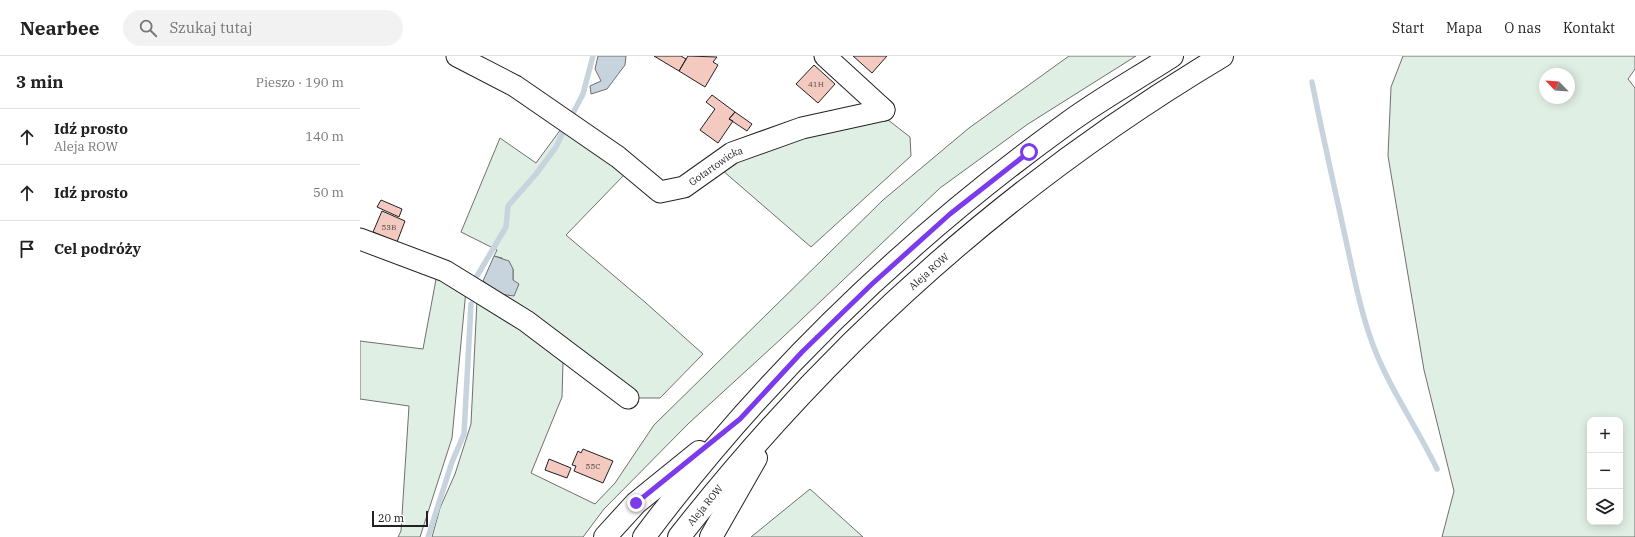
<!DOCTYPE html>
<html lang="pl">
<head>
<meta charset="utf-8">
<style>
	:root { --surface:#fff; --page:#f2f2f2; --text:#222; --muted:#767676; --line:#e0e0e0 }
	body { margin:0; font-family:"IBM Plex Serif",serif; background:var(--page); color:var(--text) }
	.controls { position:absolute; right:12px; bottom:12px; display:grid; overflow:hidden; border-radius:8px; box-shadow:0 2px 10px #0003 }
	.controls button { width:36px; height:36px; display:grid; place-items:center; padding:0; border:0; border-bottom:1px solid var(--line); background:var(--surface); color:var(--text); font:20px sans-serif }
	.compass { position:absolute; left:1179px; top:12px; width:36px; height:36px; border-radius:50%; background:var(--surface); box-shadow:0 2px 10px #0003; rotate:295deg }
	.scale { position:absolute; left:12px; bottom:10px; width:56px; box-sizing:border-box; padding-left:4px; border:2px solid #222; border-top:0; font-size:11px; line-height:14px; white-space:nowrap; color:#222; -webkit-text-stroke:3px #fff; paint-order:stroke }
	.stop { position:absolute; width:12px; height:12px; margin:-9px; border:3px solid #7c3aed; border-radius:50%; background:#fff }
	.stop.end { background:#7c3aed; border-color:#fff; box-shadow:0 1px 4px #0008 }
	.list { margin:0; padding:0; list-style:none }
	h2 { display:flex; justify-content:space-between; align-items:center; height:52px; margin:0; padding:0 16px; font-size:17px }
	h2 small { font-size:13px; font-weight:400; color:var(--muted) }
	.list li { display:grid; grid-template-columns:26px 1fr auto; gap:12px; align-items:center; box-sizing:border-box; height:56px; padding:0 16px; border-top:1px solid var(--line) }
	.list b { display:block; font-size:15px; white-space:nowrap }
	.list p { margin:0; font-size:13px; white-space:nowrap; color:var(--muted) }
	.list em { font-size:13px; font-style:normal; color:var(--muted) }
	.icon { flex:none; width:22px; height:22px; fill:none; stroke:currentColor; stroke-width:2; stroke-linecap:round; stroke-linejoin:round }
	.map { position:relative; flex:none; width:1275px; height:481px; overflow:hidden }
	header { display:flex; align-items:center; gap:24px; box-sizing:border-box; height:56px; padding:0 20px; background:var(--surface); border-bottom:1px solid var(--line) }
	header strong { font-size:19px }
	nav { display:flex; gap:22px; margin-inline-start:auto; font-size:14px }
	.search { width:280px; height:36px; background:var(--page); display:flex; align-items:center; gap:10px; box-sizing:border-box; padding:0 14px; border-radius:22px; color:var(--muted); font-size:15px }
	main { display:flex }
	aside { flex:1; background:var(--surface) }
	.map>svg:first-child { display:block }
</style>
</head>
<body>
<header>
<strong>Nearbee</strong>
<div class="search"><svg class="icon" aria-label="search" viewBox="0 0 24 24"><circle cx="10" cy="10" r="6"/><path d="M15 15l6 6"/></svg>Szukaj tutaj</div>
<nav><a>Start</a><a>Mapa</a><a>O nas</a><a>Kontakt</a></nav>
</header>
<main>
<aside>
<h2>3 min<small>Pieszo · 190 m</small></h2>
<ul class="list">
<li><svg class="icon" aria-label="ahead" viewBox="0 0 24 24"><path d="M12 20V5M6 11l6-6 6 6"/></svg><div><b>Idź prosto</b><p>Aleja ROW</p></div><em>140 m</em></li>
<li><svg class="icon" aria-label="ahead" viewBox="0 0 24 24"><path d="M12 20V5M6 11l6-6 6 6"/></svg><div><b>Idź prosto</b></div><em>50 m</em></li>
<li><svg class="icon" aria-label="arrive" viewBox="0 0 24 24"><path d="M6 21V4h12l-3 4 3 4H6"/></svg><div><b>Cel podróży</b></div></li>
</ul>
</aside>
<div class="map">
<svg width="1275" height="481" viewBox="0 0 1275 481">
	<rect width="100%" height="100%" fill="#fff"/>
	<!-- green -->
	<path fill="#e0efe3" stroke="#6f6f6f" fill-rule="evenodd" d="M709,0H776L668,68L580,132L422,282L329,367L244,453L223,481H72L80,452L95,418L111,368L117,244L163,271L203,307L202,341L171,417L235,448L255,427L294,369L523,144L609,72Z
		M1043,0H1275V13L1268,23L1275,32V481H1082L1094,435L1064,314L1028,100L1031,31ZM1185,18H1209V42H1185ZM1230,364H1260V466H1230Z
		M523,60L550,81L551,100L451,191L362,114L372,105L448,80Z
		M201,73L265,118L206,179L286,247L343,298L300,342H276L121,229L123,225L131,232L153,224V213L142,202L134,200L137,194L101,176L140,82L176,107Z
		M77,218L106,234L92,382L60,481H38L41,475L49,350L0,343V285L63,293Z
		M450,433L503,481H391Z"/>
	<!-- water -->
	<path fill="#c7d3dd" stroke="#6f6f6f" d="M238,0H266L265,9L247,33L231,38L230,30L241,25L235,13Z
		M134,200L149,205L153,213V224L159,228L154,240L140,238L123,225Z"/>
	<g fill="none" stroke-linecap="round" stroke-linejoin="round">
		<!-- stream -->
		<path stroke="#c7d3dd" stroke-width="5.5" d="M952,26C962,77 974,129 985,180C993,216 1000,254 1013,289C1029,332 1057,371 1077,413
			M210,63L223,38L233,0
			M117,220L146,171L148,150L176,118L196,91L206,70
			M68,481L92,406L104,378L111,248"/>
	</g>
	<!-- building -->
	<path fill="#f3c9c0" stroke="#222" d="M294,0H321L326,3L319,15Z
		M328,0L357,1L353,6L358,9L345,31L319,15Z
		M493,0H527L512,17Z
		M454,9L475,28L458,47L436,28Z
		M352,39L375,56L369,63L373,65L358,87L340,74L355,53L346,46Z
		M375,56L392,68L387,75L369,63Z
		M21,144L42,153L39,161L17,151Z
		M22,155L45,165L37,186L13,176Z
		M223,393L253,405L243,427L214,415L216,410L212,409L218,395L221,397Z
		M189,403L211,412L207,422L185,414Z"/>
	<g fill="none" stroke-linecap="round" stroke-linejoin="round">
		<defs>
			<g id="minor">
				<path id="s1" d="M97,0L155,30L258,101L300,136L324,131L372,97L442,72L524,54"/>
				<path d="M465,0L524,54"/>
				<path d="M0,183L85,215L166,265L268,342"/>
			</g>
			<g id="major">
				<path d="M245,481L276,447L339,396"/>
				<path d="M284,481C403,322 548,182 709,66C742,42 778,22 812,0"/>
				<path id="s2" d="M319,481C470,288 651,126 862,0"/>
				<path d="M351,481L396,402"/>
			</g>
		</defs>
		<!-- minor casing -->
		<use href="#minor" stroke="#222" stroke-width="23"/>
		<!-- major casing -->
		<use href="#major" stroke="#222" stroke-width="24"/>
		<!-- minor -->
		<use href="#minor" stroke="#fff" stroke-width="21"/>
		<!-- major -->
		<use href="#major" stroke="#fff" stroke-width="22"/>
	</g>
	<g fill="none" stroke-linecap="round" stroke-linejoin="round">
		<!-- route -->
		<path stroke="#7c3aed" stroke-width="5" d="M276,447L380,363L442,296L512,228L590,158L669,96"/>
	</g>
	<g text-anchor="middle" stroke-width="3" stroke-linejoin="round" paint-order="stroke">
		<!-- number labels -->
		<g font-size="8" fill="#564c4a">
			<text x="456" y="31">41H</text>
			<text x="29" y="174">53B</text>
			<text x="233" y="413">55C</text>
		</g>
		<!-- street labels -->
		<g font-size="10" fill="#222" stroke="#fff">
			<text dy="4" stroke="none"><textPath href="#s1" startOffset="308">Gotartowicka</textPath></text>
			<text dy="4" stroke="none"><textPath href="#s2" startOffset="365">Aleja ROW</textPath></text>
			<text dy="4" stroke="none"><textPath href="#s2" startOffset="41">Aleja ROW</textPath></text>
		</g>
	</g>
</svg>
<div class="controls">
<button>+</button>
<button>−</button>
<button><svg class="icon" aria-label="layers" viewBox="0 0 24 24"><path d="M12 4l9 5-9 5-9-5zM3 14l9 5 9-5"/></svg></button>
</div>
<svg class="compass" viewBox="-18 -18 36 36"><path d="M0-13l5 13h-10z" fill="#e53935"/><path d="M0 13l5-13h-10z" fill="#767676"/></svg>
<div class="scale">20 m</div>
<div class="stop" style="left:669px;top:96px"></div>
<div class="stop end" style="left:276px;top:447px"></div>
</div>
</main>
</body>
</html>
